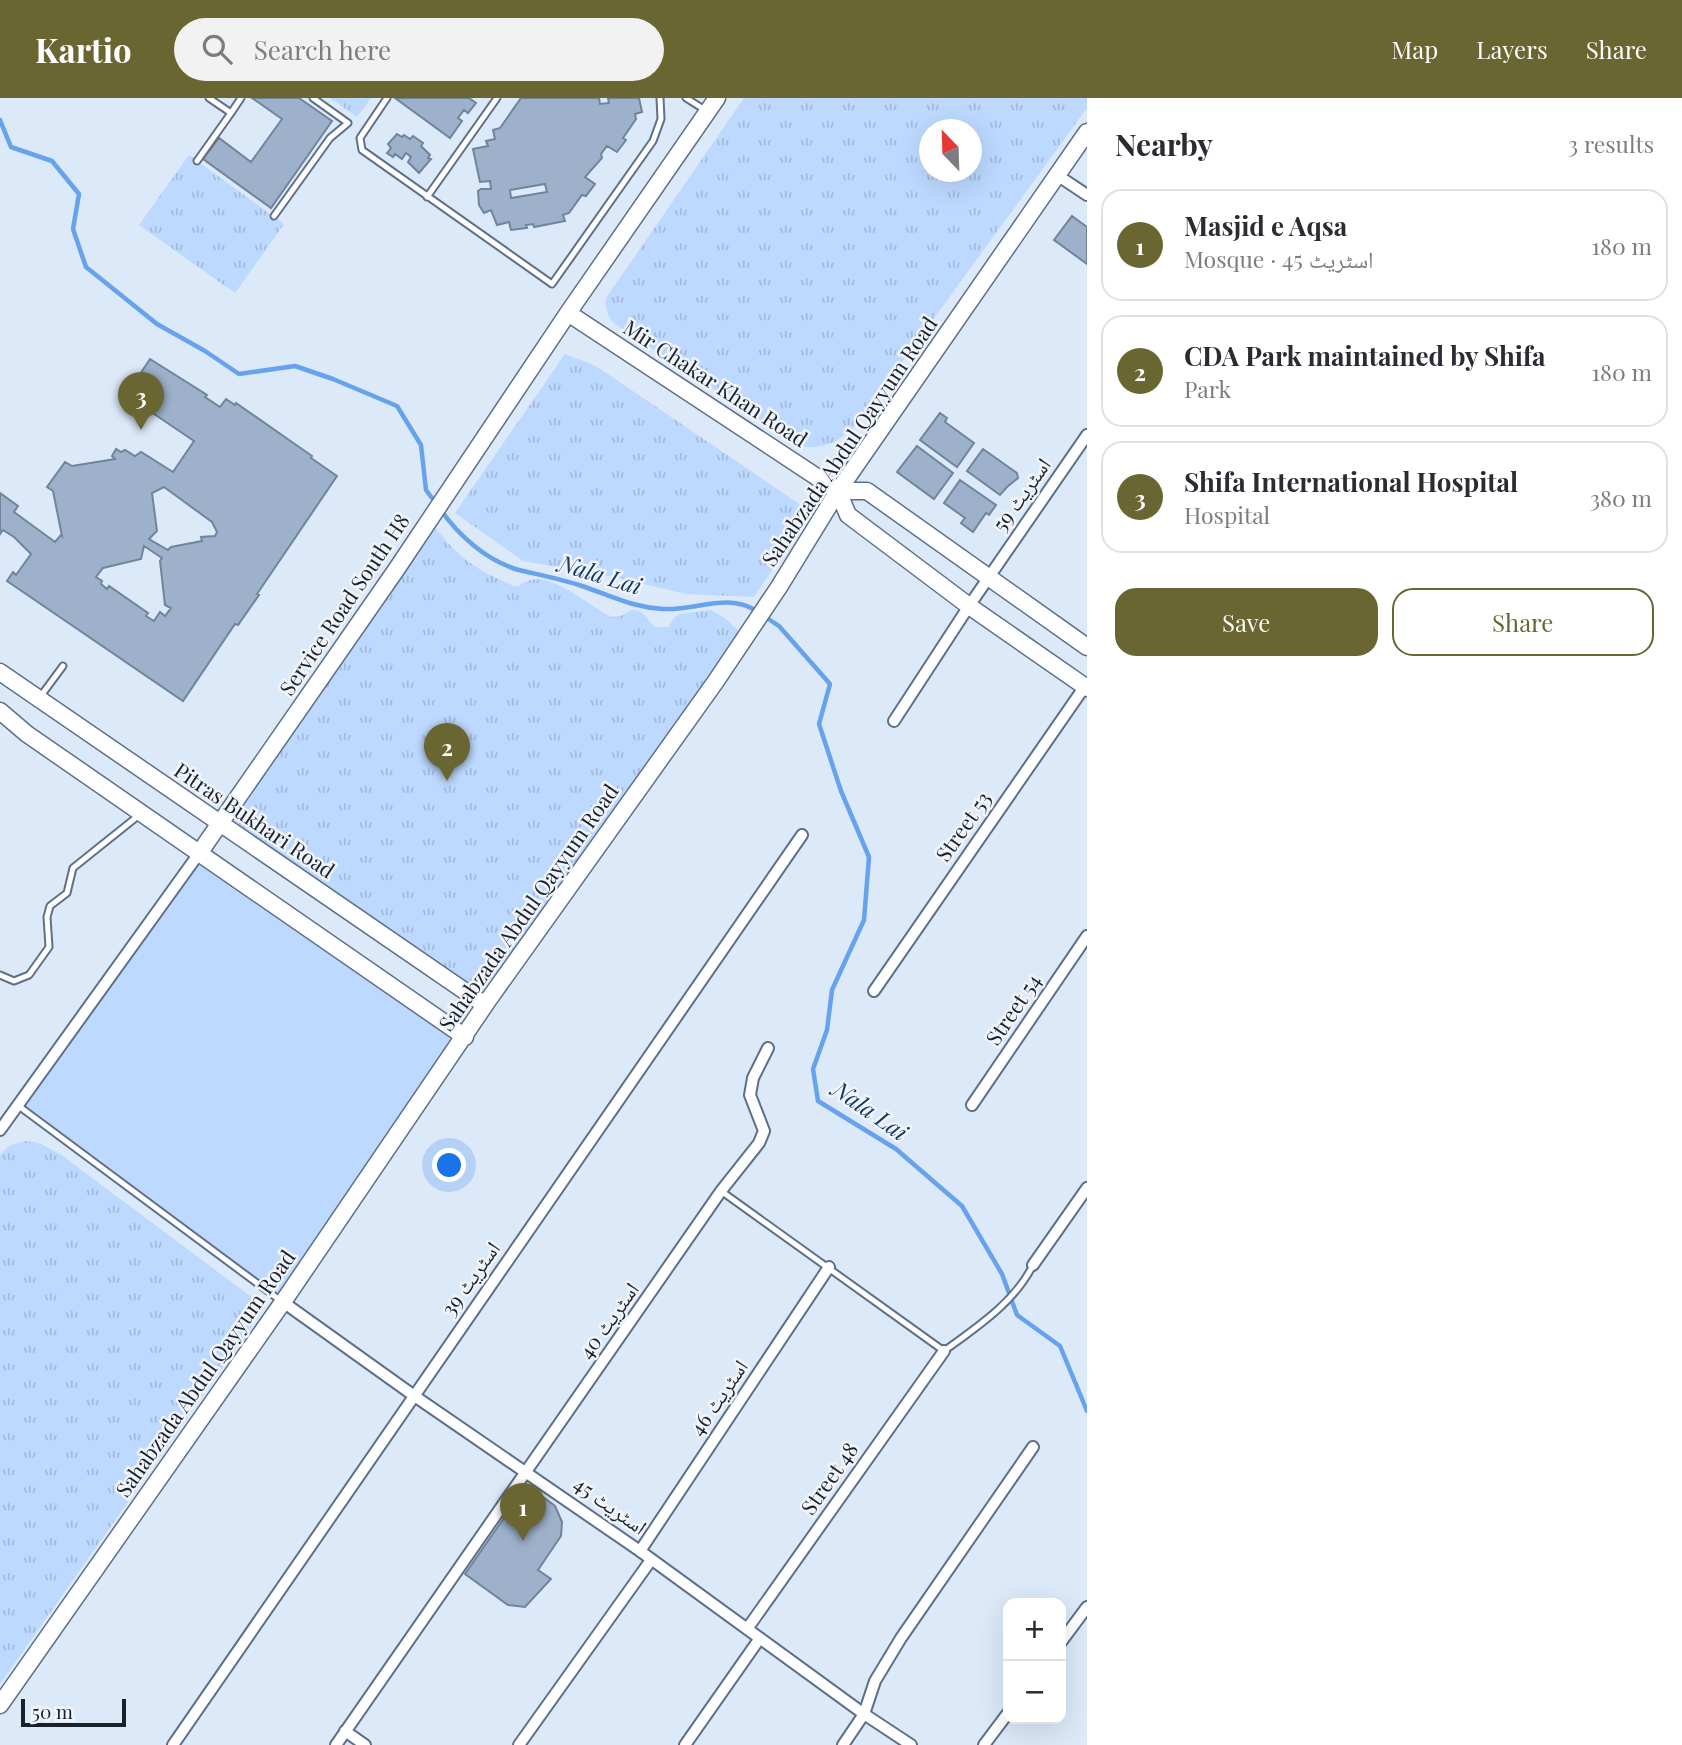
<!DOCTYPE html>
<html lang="en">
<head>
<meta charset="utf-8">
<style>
	:root { --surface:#fff; --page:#f2f2f3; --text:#2b2b33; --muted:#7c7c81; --line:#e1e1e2; --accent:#696632 }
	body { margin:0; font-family:"Playfair Display","Noto Naskh Arabic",serif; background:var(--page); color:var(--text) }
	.controls { position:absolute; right:21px; bottom:21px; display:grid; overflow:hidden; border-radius:14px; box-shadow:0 7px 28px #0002 }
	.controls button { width:63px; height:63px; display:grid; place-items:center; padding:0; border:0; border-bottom:2px solid var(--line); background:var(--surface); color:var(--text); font:35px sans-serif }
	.compass { position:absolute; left:919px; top:21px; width:63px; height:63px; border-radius:50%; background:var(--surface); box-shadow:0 7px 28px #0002; rotate:337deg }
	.scale { position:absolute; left:21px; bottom:18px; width:105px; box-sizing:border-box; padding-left:7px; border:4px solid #19212b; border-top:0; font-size:19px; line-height:24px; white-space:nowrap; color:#19212b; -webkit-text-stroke:5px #f1f5fb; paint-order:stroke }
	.you { position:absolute; left:450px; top:1068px; width:24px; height:24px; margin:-18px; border:5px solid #fff; border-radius:50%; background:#1a73e8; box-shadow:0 0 0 10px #1a73e833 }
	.badge { display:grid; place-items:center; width:46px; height:46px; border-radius:50%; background:var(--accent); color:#fff; font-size:23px; font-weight:700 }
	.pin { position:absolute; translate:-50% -58px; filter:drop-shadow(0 2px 4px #0008) }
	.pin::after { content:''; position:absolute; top:37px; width:24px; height:21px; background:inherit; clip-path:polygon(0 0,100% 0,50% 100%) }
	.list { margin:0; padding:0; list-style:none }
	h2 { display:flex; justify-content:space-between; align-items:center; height:91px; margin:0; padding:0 28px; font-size:30px }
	h2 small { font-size:23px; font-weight:400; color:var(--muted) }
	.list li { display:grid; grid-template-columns:46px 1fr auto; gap:21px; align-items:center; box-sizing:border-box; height:112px; margin:0 14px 14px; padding:0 14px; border:2px solid var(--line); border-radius:21px }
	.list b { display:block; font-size:26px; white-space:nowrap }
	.list p { margin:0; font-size:23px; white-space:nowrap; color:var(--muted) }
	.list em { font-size:23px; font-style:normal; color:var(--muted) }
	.actions { display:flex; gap:14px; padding:21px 28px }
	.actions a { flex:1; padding:16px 0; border:2px solid var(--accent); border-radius:21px; text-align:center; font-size:24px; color:var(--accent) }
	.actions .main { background:var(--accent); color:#fff }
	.icon { flex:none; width:38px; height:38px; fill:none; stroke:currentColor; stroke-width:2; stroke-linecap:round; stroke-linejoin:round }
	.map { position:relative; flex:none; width:1087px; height:1647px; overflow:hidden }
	header { display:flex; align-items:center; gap:42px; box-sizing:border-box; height:98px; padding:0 35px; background:var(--accent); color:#fff }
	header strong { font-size:33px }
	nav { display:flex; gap:38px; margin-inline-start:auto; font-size:24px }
	.search { width:490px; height:63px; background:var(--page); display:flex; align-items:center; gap:18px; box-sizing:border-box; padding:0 24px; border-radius:38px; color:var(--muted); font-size:26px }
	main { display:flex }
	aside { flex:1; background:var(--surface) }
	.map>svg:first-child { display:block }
</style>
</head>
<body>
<header>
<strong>Kartio</strong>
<div class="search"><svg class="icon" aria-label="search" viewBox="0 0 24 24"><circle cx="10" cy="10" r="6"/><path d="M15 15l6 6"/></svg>Search here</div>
<nav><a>Map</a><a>Layers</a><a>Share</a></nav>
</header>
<main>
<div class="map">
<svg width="1087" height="1647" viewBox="0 0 1087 1647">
	<defs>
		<pattern id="park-tufts" width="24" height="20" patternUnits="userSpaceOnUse" patternTransform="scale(1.75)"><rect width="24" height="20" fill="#bdd9ff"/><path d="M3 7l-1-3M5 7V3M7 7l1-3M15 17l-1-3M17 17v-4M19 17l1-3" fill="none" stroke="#a2badb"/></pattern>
	</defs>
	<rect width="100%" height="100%" fill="#dce9f9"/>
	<!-- green -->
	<path fill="#bdd9ff" d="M200,754L465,939L283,1204L16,1006Z"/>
	<!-- park -->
	<path fill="url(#park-tufts)" fill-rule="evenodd" d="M330,0H371L357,19Z
		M744,0H1087V10L854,330C836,345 822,352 799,348L615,226C607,218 605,211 606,200ZM930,32H972V74H930Z
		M189,57L284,126L235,195L139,127Z
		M565,256L596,268L811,414L754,499L686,496L619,480L523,463L455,415Z
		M429,421C456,458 472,470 514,488H519C544,466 586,506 608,517C624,524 627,508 639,513C646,516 649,525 655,529H668L675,519L680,516L711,512L726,521L745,539L485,907L221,725Z
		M25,1043L39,1045L60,1056L265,1209L0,1586V1057L10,1047Z"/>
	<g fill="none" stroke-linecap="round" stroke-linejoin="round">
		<!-- stream -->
		<path stroke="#67a2ee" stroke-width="4.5" d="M0,22L11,49L52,63L79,96L73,131L86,169L157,226L205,253L239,276L295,268L333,281L397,308L421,347L426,392L435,404
			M440,411C459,438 487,463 519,472C540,477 561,481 582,488C612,498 631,509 663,511C696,513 727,494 757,513
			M764,518L779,528L830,586L819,626L841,693L869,759L864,822L832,892L827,932L813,971L818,1003L896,1051L962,1108L1002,1176L1017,1217L1060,1248L1087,1313"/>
	</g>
	<!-- building -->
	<path fill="#9db1cb" stroke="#71849d" stroke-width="2" fill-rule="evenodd" d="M252,0H299L332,23L271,110L203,61L219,40L251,64L282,21Z
		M395,0H469L476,5L468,15L464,12L458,20L462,23L450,40Z
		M521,0H599L600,6L609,5L608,0H639L642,14L635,16L636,21L623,40L626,42L617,54L607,48L601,56L602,60L585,79L595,86L586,98L582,97L569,115L563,117L565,123L534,129L533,126L526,127L527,130L511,132L509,124L497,127L491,112L484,115L479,107L478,93L481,91H491L490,83L480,84L473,51L488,48L486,43L495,41L493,32L500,30ZM545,86L547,94L511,100L510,92Z
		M397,36L402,39L404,37L410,41L413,38L423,45L421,48L430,57L428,60L431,61L419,75L408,64L411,59L406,55L402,61L395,56L393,59L387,55L391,50L388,46Z
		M1072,118L1087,129V166L1054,142Z
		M150,261L207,297L205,299L220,309L226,301L235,307L236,305L312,358L311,360L337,378L257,496L259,497L238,527L235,526L183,603L7,483L13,474L16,477L31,456L14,439L3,432L0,436V395L18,408L14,414L55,444L61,437L62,438L53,393L47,389L65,364L72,368L115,361L112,358L116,351L121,354L125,352L135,358L141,354L173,374L194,343L126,297ZM164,389L212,424L217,434L215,438L201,439L202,443L171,449L168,452L149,441L157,433L152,395ZM144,448L162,460L160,463L165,507L171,510L165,518L160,514L154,523L146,518L148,515L109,488L107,491L101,486L102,483L96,479L103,470L141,461Z
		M940,315L947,320L945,324L974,345L957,369L920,342Z
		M917,348L953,375L934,401L897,374Z
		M983,351L1017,375L1018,380L1007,389L1000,397L967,373Z
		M960,382L996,407L989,417L986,415L973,434L961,425L965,420L944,405Z
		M527,1387L555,1408L562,1424L561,1438L538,1472L551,1481L525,1509L508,1507L465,1476Z"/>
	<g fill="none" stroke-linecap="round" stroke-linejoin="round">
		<defs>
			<path id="lane" d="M209,0L231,15L241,0
				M387,0L360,40L362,52L552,186L653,43L661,21L660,0
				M686,0L705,12
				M197,63L231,15
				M427,99L497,0
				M274,118L330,40L348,25L313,0
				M40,599L63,568
				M0,877L14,883L29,877L49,849L47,819L50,808L67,795L73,770L138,718
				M16,1006L281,1203
				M721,1093L944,1253C977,1229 1015,1204 1033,1167"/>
			<path id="street" d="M1057,77L1087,97
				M894,623L969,508L1087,337
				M874,893L1085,588
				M972,1007L1087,838
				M0,1032L200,754
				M1033,1167L1087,1090
				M283,1204L413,1297L640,1453L864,1616L911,1647
				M640,1453L829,1169
				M747,1531L944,1253
				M1061,1544L1087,1509
				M345,1633L365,1647
				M173,1647L802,737
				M336,1647L721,1093L759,1045L764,1033L750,997L753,980L768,950
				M519,1647L651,1462
				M685,1647L760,1540
				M843,1647L864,1616L875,1583L901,1540L1033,1349
				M984,1647L1008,1615"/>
			<path id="secondary" d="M568,215L838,393L848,417L969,508L1087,590
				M838,393H867L1087,549
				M0,574L485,907
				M0,613L27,636L465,939
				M200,754L396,472L568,215L717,0
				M0,1607L283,1204L489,901L716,583L779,489L838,393L1087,34"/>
		</defs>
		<!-- lane casing -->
		<use href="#lane" stroke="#5e7089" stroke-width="9"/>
		<!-- street casing -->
		<use href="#street" stroke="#5e7089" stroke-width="14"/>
		<!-- secondary casing -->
		<use href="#secondary" stroke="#5e7089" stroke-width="19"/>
		<!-- lane -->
		<use href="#lane" stroke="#fff" stroke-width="5"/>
		<!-- street -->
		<use href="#street" stroke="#fff" stroke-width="10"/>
		<!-- secondary -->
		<use href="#secondary" stroke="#fff" stroke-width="16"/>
	</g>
	<g text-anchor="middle" stroke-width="5" stroke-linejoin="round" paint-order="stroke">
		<!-- street labels -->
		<g font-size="21" fill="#19212b" stroke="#f1f5fb">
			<text transform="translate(715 286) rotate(33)" y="7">Mir Chakar Khan Road</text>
			<text transform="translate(850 344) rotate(-56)" y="7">Sahabzada Abdul Qayyum Road</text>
			<text transform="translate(1022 397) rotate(-55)" y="7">اسٹریٹ 59</text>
			<text transform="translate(345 507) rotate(-56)" y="7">Service Road South H8</text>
			<text transform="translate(254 723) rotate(34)" y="7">Pitras Bukhari Road</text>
			<text transform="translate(964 729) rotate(-55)" y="7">Street 53</text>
			<text transform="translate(529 810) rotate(-55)" y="7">Sahabzada Abdul Qayyum Road</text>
			<text transform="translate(1014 912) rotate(-56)" y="7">Street 54</text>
			<text transform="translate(471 1181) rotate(-55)" y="7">اسٹریٹ 39</text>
			<text transform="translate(609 1223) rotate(-55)" y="7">اسٹریٹ 40</text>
			<text transform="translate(206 1276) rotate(-55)" y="7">Sahabzada Abdul Qayyum Road</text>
			<text transform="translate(719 1300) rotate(-56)" y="7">اسٹریٹ 46</text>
			<text transform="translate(830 1381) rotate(-55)" y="7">Street 48</text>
			<text transform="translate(610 1408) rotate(35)" y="7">اسٹریٹ 45</text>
		</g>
		<!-- water labels -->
		<g font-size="23" font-style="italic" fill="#123969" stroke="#f1f5fb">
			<text transform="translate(600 477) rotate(17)" y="8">Nala Lai</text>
			<text transform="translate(870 1013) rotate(35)" y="8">Nala Lai</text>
		</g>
	</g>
</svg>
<div class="controls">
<button>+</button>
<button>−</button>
</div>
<svg class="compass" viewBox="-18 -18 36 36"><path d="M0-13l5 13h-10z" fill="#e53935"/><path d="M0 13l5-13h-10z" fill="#7c7c81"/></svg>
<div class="scale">50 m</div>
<div class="you"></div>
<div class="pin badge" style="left:523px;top:1443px">1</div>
<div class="pin badge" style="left:447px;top:683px">2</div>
<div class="pin badge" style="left:141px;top:332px">3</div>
</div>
<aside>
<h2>Nearby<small>3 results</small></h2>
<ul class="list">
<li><span class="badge">1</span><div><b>Masjid e Aqsa</b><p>Mosque · اسٹریٹ 45</p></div><em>180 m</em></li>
<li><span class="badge">2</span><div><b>CDA Park maintained by Shifa</b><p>Park</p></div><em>180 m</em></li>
<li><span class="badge">3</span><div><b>Shifa International Hospital</b><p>Hospital</p></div><em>380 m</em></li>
</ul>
<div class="actions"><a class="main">Save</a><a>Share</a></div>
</aside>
</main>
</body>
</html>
